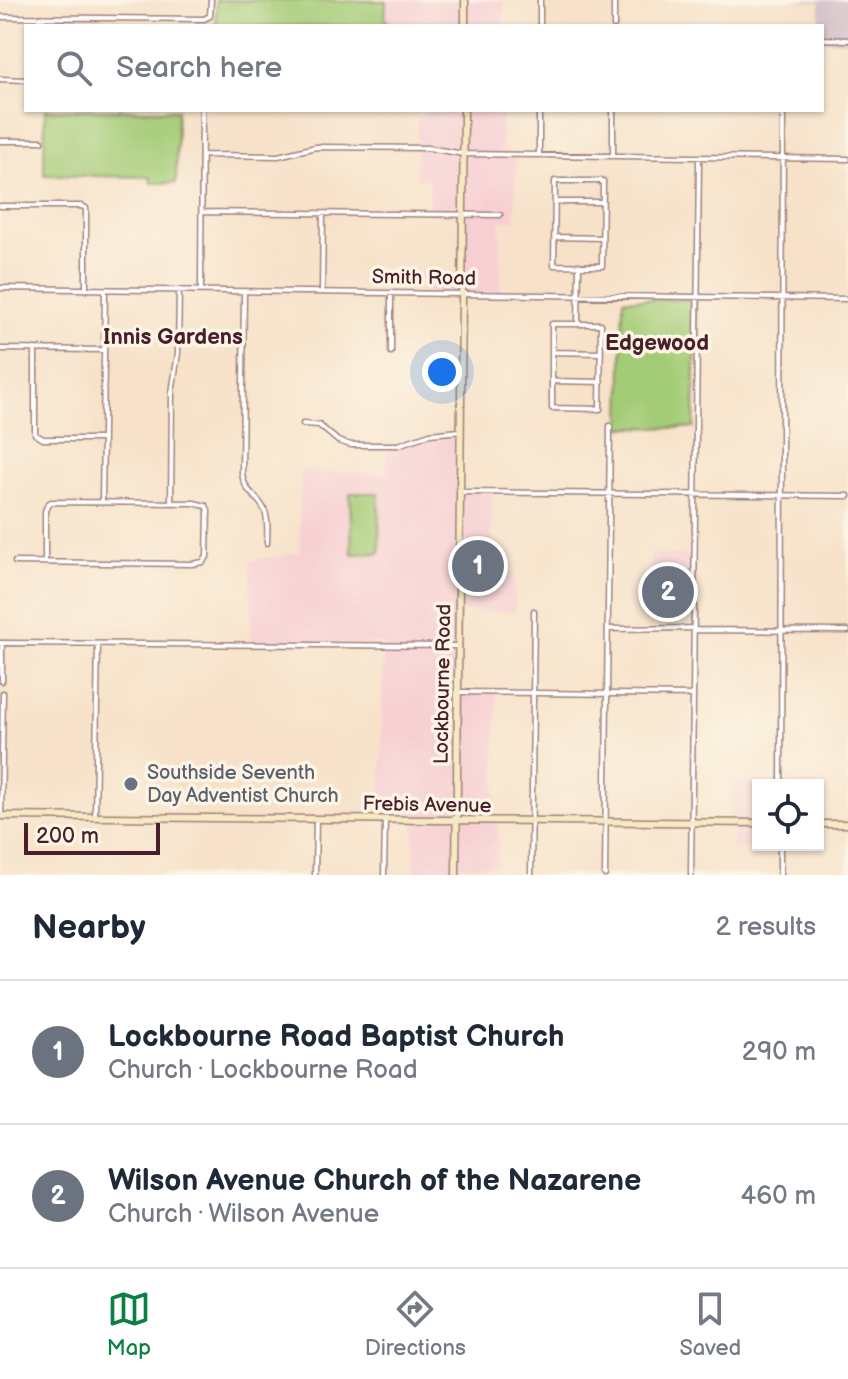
<!DOCTYPE html>
<html lang="en">
<head>
<meta charset="utf-8">
<style>
	:root { --surface:#fff; --page:#f6f6f7; --text:#1f2937; --muted:#747a83; --line:#e0e1e3; --accent:#0b8043 }
	body { margin:0; font-family:"Balsamiq Sans",sans-serif; background:var(--page); color:var(--text) }
	.controls { position:absolute; right:24px; bottom:24px; display:grid; overflow:hidden; border-radius:0px; box-shadow:0 2px 6px #0004 }
	.controls button { width:72px; height:72px; display:grid; place-items:center; padding:0; border:0; border-bottom:2px solid var(--line); background:var(--surface); color:var(--text); font:40px sans-serif }
	.scale { position:absolute; left:24px; bottom:20px; width:136px; box-sizing:border-box; padding-left:8px; border:4px solid #4a1f2b; border-top:0; font-size:22px; line-height:28px; white-space:nowrap; color:#4a1f2b; -webkit-text-stroke:6px #fcf5e5; paint-order:stroke }
	.you { position:absolute; left:442px; top:372px; width:28px; height:28px; margin:-20px; border:6px solid #fff; border-radius:50%; background:#1a73e8; box-shadow:0 0 0 12px #1a73e833 }
	.badge { display:grid; place-items:center; width:52px; height:52px; border-radius:50%; background:var(--accent); color:#fff; font-size:26px; font-weight:700 }
	.pin { position:absolute; translate:-50% -50%; border:4px solid #fff; box-shadow:0 2px 8px #0006 }
	.list { margin:0; padding:0; list-style:none }
	h2 { display:flex; justify-content:space-between; align-items:center; height:104px; margin:0; padding:0 32px; font-size:34px }
	h2 small { font-size:26px; font-weight:400; color:var(--muted) }
	.list li { display:grid; grid-template-columns:52px 1fr auto; gap:24px; align-items:center; box-sizing:border-box; height:144px; padding:0 32px; border-top:2px solid var(--line) }
	.list b { display:block; font-size:30px; white-space:nowrap }
	.list p { margin:0; font-size:26px; white-space:nowrap; color:var(--muted) }
	.list em { font-size:26px; font-style:normal; color:var(--muted) }
	.icon { flex:none; width:44px; height:44px; fill:none; stroke:currentColor; stroke-width:2; stroke-linecap:round; stroke-linejoin:round }
	.map { position:relative; flex:none; width:848px; height:875px; overflow:hidden }
	.search { position:absolute; background:var(--surface); box-shadow:0 2px 6px #0004; left:24px; right:24px; top:24px; height:88px; display:flex; align-items:center; gap:20px; box-sizing:border-box; padding:0 28px; border-radius:0px; color:var(--muted); font-size:30px }
	.sheet { height:392px; background:var(--surface) }
	nav { display:flex; justify-content:space-around; align-items:center; box-sizing:border-box; height:112px; border-top:2px solid var(--line); background:var(--surface); font-size:22px; color:var(--muted) }
	nav a { display:grid; justify-items:center; gap:4px }
	nav .on { color:var(--accent) }
	.map>svg:first-child { display:block }
</style>
</head>
<body>
<div class="map">
<svg width="848" height="875" viewBox="0 0 848 875">
	<rect width="100%" height="100%" fill="#fcf5e5"/>
	<filter id="ink" filterUnits="userSpaceOnUse"><feTurbulence type="fractalNoise" baseFrequency=".0125" numOctaves="2"/><feDisplacementMap in="SourceGraphic" scale="16" xChannelSelector="R" yChannelSelector="G"/><feConvolveMatrix kernelMatrix="1 2 1 2 8 2 1 2 1" color-interpolation-filters="sRGB"/></filter>
	<filter id="wash" filterUnits="userSpaceOnUse"><feTurbulence type="fractalNoise" baseFrequency=".006" numOctaves="4" result="noise"/><feDisplacementMap in="SourceGraphic" scale="32" xChannelSelector="R" yChannelSelector="G"/><feGaussianBlur stdDeviation="1.8" result="paint"/><feColorMatrix in="noise" values="0 0 0 0 0 0 0 0 0 0 0 0 0 0 0 0 0 1.4 0 .05"/><feComposite in="paint" operator="in"/></filter>
	<g filter="url(#wash)">
		<rect width="100%" height="100%" fill="#f7e2c9"/>
		<!-- built -->
		<path fill="#f7cfd3" d="M333,0H504V26H393L385,19V1Z
			M424,110H502L501,153L516,154L515,220L500,221L501,294L427,292V272L462,274L463,216L429,215V179H416L417,117H423Z
			M442,432H461V491L493,492L491,550H494L493,572L515,574V612L460,611L458,692L497,693L495,814L499,822L497,866L457,865L456,874L414,872L415,822L381,821L383,644H252L250,561L300,552V471L386,474L387,446L404,445Z
			M650,554L695,555L694,609L649,608Z
			M733,783H781V785H758L757,848H732Z"/>
		<!-- industrial -->
		<path fill="#d2bdc7" d="M784,0H848V41L822,40V26H820V2Z"/>
		<!-- green -->
		<path fill="#a4cc77" stroke="#777651" stroke-width="2" d="M216,0L386,1L385,19L393,26H216Z
			M45,110H177L176,183H151L150,177L44,175Z
			M623,299L696,300L694,428L621,427Z
			M350,493H378L380,553L352,554Z"/>
	</g>
	<g filter="url(#ink)">
		<g fill="none" stroke-linecap="round" stroke-linejoin="round">
			<defs>
				<path id="minor" d="M0,17L204,19L210,16L211,0
					M540,26V0
					M614,26V0
					M822,39L848,40
					M0,79L26,80
					M0,141H42
					M203,155L278,156L316,147L428,148L464,154L848,159
					M539,155V110
					M613,156V110
					M555,181H603L602,266L554,265Z
					M555,202H602
					M0,206H81L86,208V290
					M203,212L500,215
					M554,237L602,238
					M0,288L848,299
					M201,290L202,110
					M244,291L242,474C245,493 256,494 264,509C269,519 267,532 267,543
					M322,291L323,214
					M552,324H601L600,409L552,408Z
					M578,324L579,265
					M0,349L104,350
					M35,349V434L43,439H102
					M391,352V293
					M552,352L601,353
					M552,381L601,382
					M303,424L319,425L338,441L351,445H398L430,434L460,431
					M460,492L848,496
					M102,502L105,290
					M171,503L172,393L178,353L179,290
					M15,562L192,564L203,562L207,557L208,510L206,506L194,503L51,502L48,504L45,511V562
					M608,629L694,628
					M694,630L848,631
					M0,643L458,646
					M2,643V681
					M459,692L692,695
					M781,785L783,110
					M1,816L3,693
					M95,817L98,644
					M315,875L316,819
					M384,875L385,820
					M531,875L534,611
					M605,875L610,426
					M691,875L699,158
					M780,875V845"/>
				<path id="secondary" d="M465,26V0
					M0,816L758,823
					M818,824H848
					M456,875L464,110"/>
			</defs>
			<!-- minor casing -->
			<use href="#minor" stroke="#a0807a" stroke-width="7"/>
			<!-- secondary casing -->
			<use href="#secondary" stroke="#a0807a" stroke-width="9"/>
			<!-- minor -->
			<use href="#minor" stroke="#fff" stroke-width="4"/>
			<!-- secondary -->
			<use href="#secondary" stroke="#f6e9c3" stroke-width="6"/>
		</g>
	</g>
	<!-- markers -->
	<circle fill="#6b7280" stroke="#fcf5e5" stroke-width="3" cx="131" cy="784" r="8"/>
	<g text-anchor="middle" stroke-width="7" stroke-linejoin="round" paint-order="stroke">
		<!-- street labels -->
		<g font-size="20" fill="#4a1f2b" stroke="#fcf5e5">
			<text transform="translate(424 277) rotate(1)" y="7">Smith Road</text>
			<text transform="translate(442 684) rotate(-89)" y="7">Lockbourne Road</text>
			<text transform="translate(427 804) rotate(1)" y="7">Frebis Avenue</text>
		</g>
		<!-- worship labels -->
		<g font-size="20" fill="#5b616d" stroke="#fcf5e5" text-anchor="start">
			<text x="147" y="779">Southside Seventh<tspan x="147" dy="23">Day Adventist Church</tspan></text>
		</g>
		<!-- neighbourhood labels -->
		<g font-size="22" font-weight="bold" fill="#4a1f2b" stroke="#fcf5e5">
			<text x="173" y="344">Innis Gardens</text>
			<text x="657" y="350">Edgewood</text>
		</g>
	</g>
</svg>
<div class="controls">
<button><svg class="icon" aria-label="locate" viewBox="0 0 24 24"><circle cx="12" cy="12" r="6"/><path d="M12 2v4M12 18v4M2 12h4M18 12h4"/></svg></button>
</div>
<div class="scale">200 m</div>
<div class="you"></div>
<div class="pin badge" style="left:478px;top:566px;background:#6b7280">1</div>
<div class="pin badge" style="left:668px;top:592px;background:#6b7280">2</div>
<div class="search"><svg class="icon" aria-label="search" viewBox="0 0 24 24"><circle cx="10" cy="10" r="6"/><path d="M15 15l6 6"/></svg>Search here</div>
</div>
<section class="sheet">
<h2>Nearby<small>2 results</small></h2>
<ul class="list">
<li><span class="badge" style="background:#6b7280">1</span><div><b>Lockbourne Road Baptist Church</b><p>Church · Lockbourne Road</p></div><em>290 m</em></li>
<li><span class="badge" style="background:#6b7280">2</span><div><b>Wilson Avenue Church of the Nazarene</b><p>Church · Wilson Avenue</p></div><em>460 m</em></li>
</ul>
</section>
<nav>
<a class="on"><svg class="icon" aria-label="map" viewBox="0 0 24 24"><path d="M3 6l6-2 6 2 6-2v14l-6 2-6-2-6 2zM9 4v14M15 6v14"/></svg>Map</a>
<a><svg class="icon" aria-label="directions" viewBox="0 0 24 24"><path d="M12 3l9 9-9 9-9-9zM9 14v-3h6M13 9l2 2-2 2"/></svg>Directions</a>
<a><svg class="icon" aria-label="saved" viewBox="0 0 24 24"><path d="M7 4h10v16l-5-4-5 4z"/></svg>Saved</a>
</nav>
</body>
</html>
